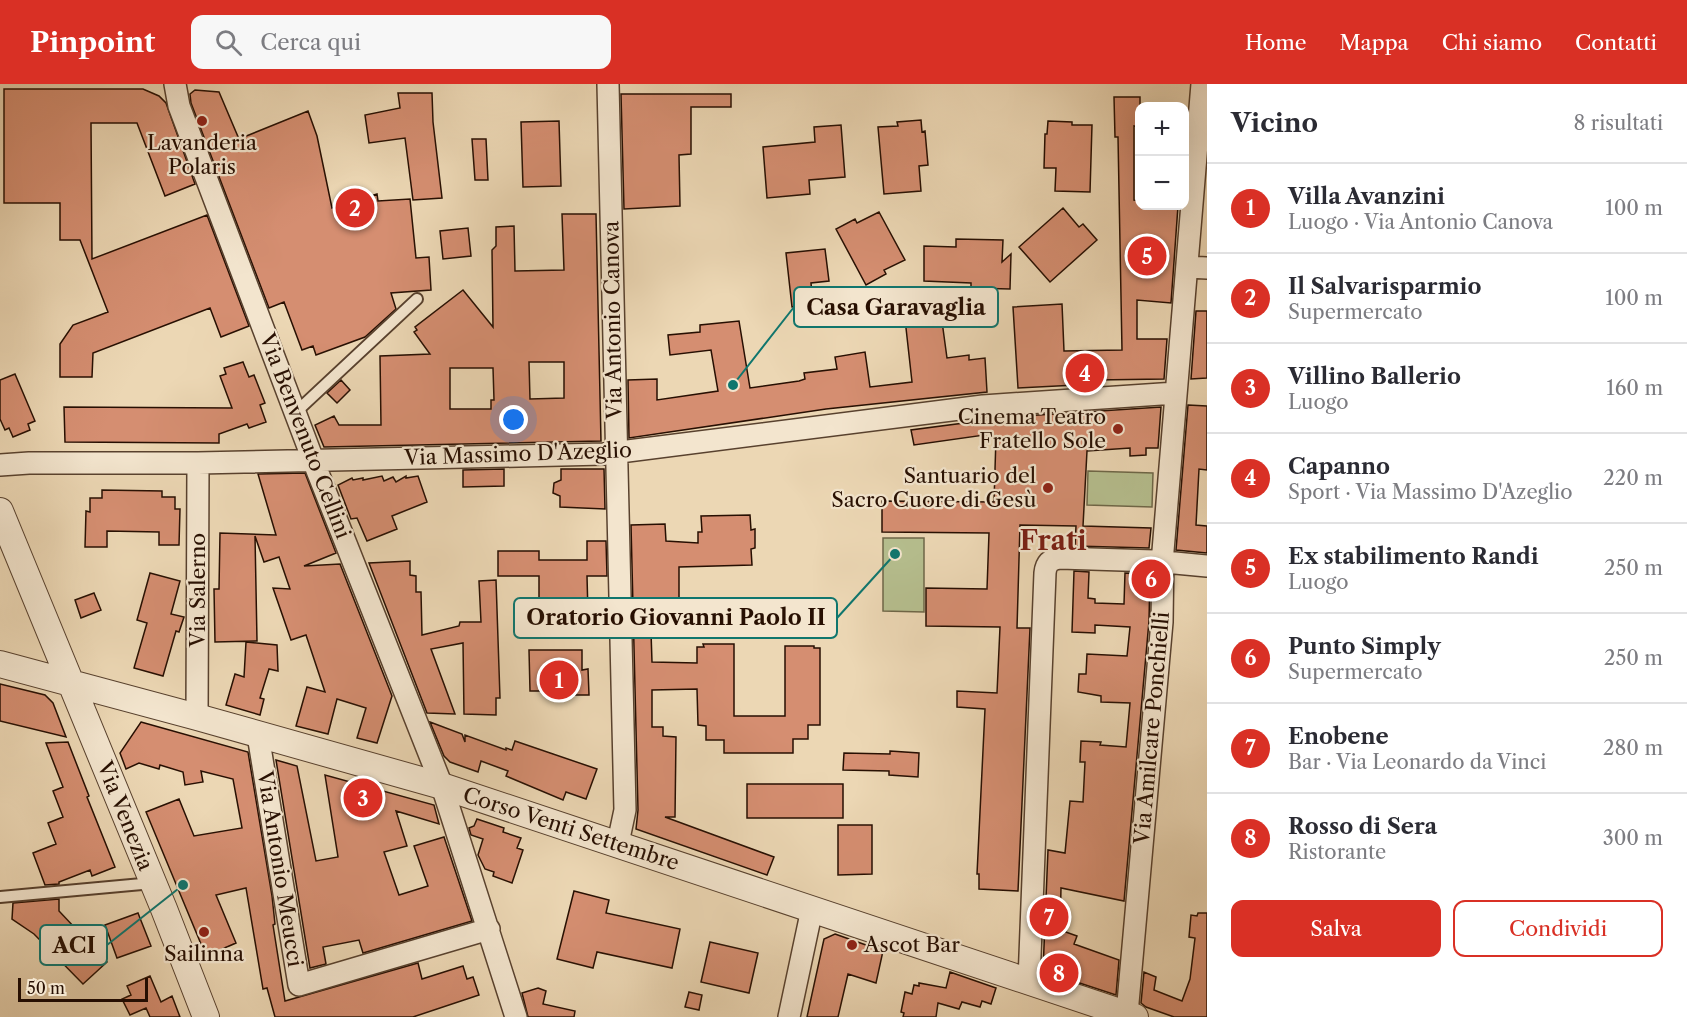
<!DOCTYPE html>
<html lang="it">
<head>
<meta charset="utf-8">
<style>
	:root { --surface:#fff; --page:#f7f7f7; --text:#2b2b33; --muted:#7c7c81; --line:#e1e1e2; --accent:#d93025 }
	body { margin:0; font-family:"Libre Caslon Text",serif; background:var(--page); color:var(--text) }
	.controls { position:absolute; right:18px; top:18px; display:grid; overflow:hidden; border-radius:12px; box-shadow:0 6px 24px #0002 }
	.controls button { width:54px; height:54px; display:grid; place-items:center; padding:0; border:0; border-bottom:2px solid var(--line); background:var(--surface); color:var(--text); font:30px sans-serif }
	.scale { position:absolute; left:18px; bottom:15px; width:130px; box-sizing:border-box; padding-left:6px; border:3px solid #270f02; border-top:0; font-size:16px; line-height:21px; white-space:nowrap; color:#270f02; -webkit-text-stroke:4px #f3e5ce; paint-order:stroke }
	.you { position:absolute; left:514px; top:336px; width:21px; height:21px; margin:-15px; border:4px solid #fff; border-radius:50%; background:#1a73e8; box-shadow:0 0 0 9px #1a73e833 }
	.badge { display:grid; place-items:center; width:39px; height:39px; border-radius:50%; background:var(--accent); color:#fff; font-size:20px; font-weight:700 }
	.pin { position:absolute; translate:-50% -50%; border:3px solid #fff; box-shadow:0 2px 6px #0006 }
	.list { margin:0; padding:0; list-style:none }
	h2 { display:flex; justify-content:space-between; align-items:center; height:78px; margin:0; padding:0 24px; font-size:26px }
	h2 small { font-size:20px; font-weight:400; color:var(--muted) }
	.list li { display:grid; grid-template-columns:39px 1fr auto; gap:18px; align-items:center; box-sizing:border-box; height:90px; padding:0 24px; border-top:2px solid var(--line) }
	.list b { display:block; font-size:22px; white-space:nowrap }
	.list p { margin:0; font-size:20px; white-space:nowrap; color:var(--muted) }
	.list em { font-size:20px; font-style:normal; color:var(--muted) }
	.actions { display:flex; gap:12px; padding:18px 24px }
	.actions a { flex:1; padding:14px 0; border:2px solid var(--accent); border-radius:12px; text-align:center; font-size:21px; color:var(--accent) }
	.actions .main { background:var(--accent); color:#fff }
	.icon { flex:none; width:33px; height:33px; fill:none; stroke:currentColor; stroke-width:2; stroke-linecap:round; stroke-linejoin:round }
	.map { position:relative; flex:none; width:1207px; height:933px; overflow:hidden }
	header { display:flex; align-items:center; gap:36px; box-sizing:border-box; height:84px; padding:0 30px; background:var(--accent); color:#fff }
	header strong { font-size:28px }
	nav { display:flex; gap:33px; margin-inline-start:auto; font-size:21px }
	.search { width:420px; height:54px; background:var(--page); display:flex; align-items:center; gap:15px; box-sizing:border-box; padding:0 21px; border-radius:12px; color:var(--muted); font-size:22px }
	main { display:flex }
	aside { flex:1; background:var(--surface) }
	.map>svg:first-child { display:block }
</style>
</head>
<body>
<header>
<strong>Pinpoint</strong>
<div class="search"><svg class="icon" aria-label="search" viewBox="0 0 24 24"><circle cx="10" cy="10" r="6"/><path d="M15 15l6 6"/></svg>Cerca qui</div>
<nav><a>Home</a><a>Mappa</a><a>Chi siamo</a><a>Contatti</a></nav>
</header>
<main>
<div class="map">
<svg width="1207" height="933" viewBox="0 0 1207 933">
	<rect width="100%" height="100%" fill="#ecd7b4"/>
	<filter id="stains"><feTurbulence type="fractalNoise" baseFrequency=".00333" numOctaves="4"/><feColorMatrix values="0 0 0 0 .2 0 0 0 0 .09 0 0 0 0 .02 0 0 0 .5 -.17"/></filter>
	<radialGradient id="worn" r=".72"><stop offset=".6" stop-color="#630" stop-opacity="0"/><stop offset="1" stop-color="#630" stop-opacity=".3"/></radialGradient>
	<!-- park -->
	<path fill="#b6bf8f" stroke="#6e6748" stroke-width="1.5" d="M1088,387L1153,389L1152,423L1087,421Z
		M883,454H924V528L883,527Z"/>
	<!-- building -->
	<path fill="#d58e71" stroke="#270f02" stroke-width="1.5" fill-rule="evenodd" d="M4,5H143L159,12L166,19L195,100L165,112L137,39H91L92,175L207,131L249,242L221,253L210,224L93,269L92,293H60V260L73,241L108,228L80,156H60V119H4Z
		M195,6L219,8L239,55L308,27L317,52L332,124L377,110L378,117L410,115L416,174L429,173L431,206L391,209L396,225L365,253L316,271L313,262L302,266L284,218L269,224L191,19L190,10Z
		M398,9H432L433,38L442,114L413,116L405,54L369,59L365,31L400,24Z
		M621,10H731V23H691V70L679,71L680,122L624,125Z
		M1114,13H1140V43L1134,42V116L1140,117V122H1178L1171,219L1137,216V255H1167L1164,295L1096,296V300L1018,304L1013,223L1062,220L1064,267L1122,266L1118,53H1115Z
		M921,36L922,48L925,47L928,81L919,82L921,107L884,110L878,43L898,42L897,38Z
		M559,37L561,102L523,103L521,38Z
		M1048,37L1072,38V41H1092L1090,108L1055,107L1056,84H1044L1045,50H1047Z
		M841,41L845,93L809,96L810,110L767,114L763,63L815,58L814,43Z
		M472,55H486L488,96H475Z
		M1063,124L1079,143L1083,140L1097,156L1050,198L1019,163Z
		M879,128L905,176L884,186L886,190L866,201L836,145L855,135L857,139Z
		M562,130H596L601,357L324,363L315,341L334,332L339,341H381L380,272L430,270L414,248L417,246L415,243L463,206L493,243L492,166L496,162V143L514,142L515,187L564,186ZM529,278H564V314L530,315ZM450,284H493L494,316H491V325H450Z
		M468,144L471,172L443,175L440,147Z
		M956,155L1003,156L1002,178L1011,170L1010,205L971,204V199L924,197V162L956,163Z
		M825,165L829,197L811,199L813,221L792,223L786,169Z
		M1196,227H1207V294L1191,295Z
		M941,230L947,274L969,271V276L985,274L987,308L826,325L629,354L628,296L657,295V316L718,307L711,266L670,271L668,251L700,248V241L739,237L750,304L799,297L805,295L804,289L837,285L835,273L865,268L870,303L912,298L905,235Z
		M243,278L249,293L254,291L265,319L260,321L266,338L249,344L247,340L219,350V359L65,358L64,323L232,324L220,292L226,290L224,284Z
		M15,290L35,337L28,340L30,346L13,353L9,344L5,346L0,335V296Z
		M341,296L350,306L337,319L327,309Z
		M1188,321L1207,322V386L1199,385L1196,441L1207,442V469L1176,466Z
		M1161,323L1158,364H1146V371L1130,372V364L1087,367L1083,442L1151,444L1149,464L1075,462L1076,442L1020,441L1017,544H1030L1018,807L979,805V790H977L985,625L957,623V607L997,609L1000,543L926,542V504L987,505L989,449L882,448V417L994,418L996,353L984,355V351L914,361L911,346L1010,333Z
		M504,385V402L463,403V386Z
		M561,385H604L605,425L560,423V412L553,409L554,399L561,396Z
		M305,389L336,469L304,482L340,480L392,612L377,659L357,654L366,624L337,615L328,650L296,642L307,603L325,608L306,551L291,556L273,504L290,505L279,473L264,478L255,452L257,557L215,558L214,505H219L220,449L276,451L258,390Z
		M382,392L384,397L393,393L396,398L406,392V394L418,392L427,418L392,432L397,445L367,457L357,434L351,435L338,401L352,394L353,396L363,394V396Z
		M102,406L162,407V413H175V425H180L179,461H159V448L107,447V463H85L86,427L90,428V414H102Z
		M750,431L751,446L755,445V464L751,465L752,481L679,483V530H658V548H651L652,578L697,579V563H704L703,560H734V632H785V562H814V564H820V641H808V655H793V669H724V656H706V642L698,641L697,605L652,606V643H663V652L676,653L675,733H665L774,773L767,791L636,745L638,726L631,441L665,440L666,457L698,459V448H702L701,432Z
		M587,457H606L607,492H587L588,530H539V492H498V467H539V476H587Z
		M410,477V491L416,492V508H421L422,551L459,542L460,538H481L479,497L496,496L500,614H496V631L464,630L463,559L431,565L455,630L427,629L369,479Z
		M1074,487L1089,488L1088,514L1095,515V519L1124,520L1125,489L1150,490L1149,537L1124,817L1061,804L1060,846L1077,852L1074,860L1119,876L1116,911L1043,887L1048,766L1065,769L1070,717L1083,718L1085,678H1080L1081,657L1101,658L1100,661L1126,663L1130,619L1101,618V612L1078,608L1079,590H1086L1087,570L1127,572L1130,543L1095,541V549L1072,548Z
		M150,489L180,497L171,530L184,533L179,548L176,547L163,592L134,584L147,539L137,536Z
		M94,509L101,526L81,534L75,516Z
		M246,558L277,561L278,587L269,585L260,614L264,615L260,631L226,621L235,590L244,593Z
		M529,566H582V586L588,585L589,611H557V607H530Z
		M0,600L45,611L53,619L66,653L0,637Z
		M141,638L248,668L272,812L275,840L273,841L285,917L418,879L422,895L463,882L467,895L473,893L479,911L413,933H275L267,904L263,905L246,804L216,811L236,859L206,872L146,728L179,715L194,752L242,744L233,695L201,687L203,698L185,701L183,688L160,681L159,685L139,679L126,685L120,669Z
		M430,638L462,650L465,658V651L506,666V664L512,666L515,657L597,685L586,715L566,708L563,716L506,692L508,687L481,677L478,688L450,678L444,672Z
		M68,658L89,712L87,713L115,783L92,792L90,786L59,798V800L45,801L33,769L56,760L48,739L63,733L53,707L63,703L46,659Z
		M890,667L919,669L918,693L889,691V687L843,686L844,669L890,670Z
		M276,676L297,682L316,777L338,773L325,691L434,721L439,740L396,727L407,762L384,768L399,811L428,802L414,762L444,753L472,837L363,869L359,856L323,863L326,880L310,884Z
		M747,700H843V734H747Z
		M477,735L504,744L503,748L521,754L517,764L523,766L512,799L493,792L494,788L485,785L478,771L483,755L471,751L469,744L474,742Z
		M838,741H872V790L838,791Z
		M574,807L609,816L606,829L680,845L672,884L597,868L593,884L557,875Z
		M59,815V827L107,878L83,900L34,850L12,835L13,819Z
		M138,829L151,862L117,874L105,841Z
		M1198,829H1207V933H1174L1146,923L1141,919L1144,888L1156,893L1154,906L1182,917L1190,895L1195,854L1189,853L1191,831L1197,832Z
		M835,850L883,867L876,899L848,890L838,933H807L824,855Z
		M710,858L758,869L749,909L701,898Z
		M950,888L996,904L991,920L982,917L980,923L962,918L959,925L938,919L936,933H903L904,929L901,928L905,908L912,910L914,901L919,902V899L946,904Z
		M150,892L161,918L172,912L180,933H150L146,924L130,931L122,915L131,911L127,902Z
		M538,904L546,907L543,920L575,927L574,933H528L522,909Z
		M689,908L702,911L699,926L685,923Z"/>
	<g fill="none" stroke-linecap="round" stroke-linejoin="round">
		<defs>
			<path id="service" d="M296,328L417,215
				M0,813L153,799"/>
			<path id="minor" d="M175,0L179,22L318,389L442,702L516,933
				M608,0L625,726L618,759
				M1187,183L1207,184
				M0,381L29,379H198L604,370L983,322L1176,309
				M197,633L198,379
				M258,651L299,901L489,845
				M1029,897L1045,489C1046,479 1051,475 1060,474L1154,477L1207,482
				M1127,930L1162,538L1163,467L1202,0
				M789,933L812,825"/>
			<path id="tertiary" d="M0,427L164,825L206,933
				M0,580L197,633L442,702L1135,933"/>
		</defs>
		<!-- service casing -->
		<use href="#service" stroke="#58412e" stroke-width="14"/>
		<!-- minor casing -->
		<use href="#minor" stroke="#58412e" stroke-width="24"/>
		<!-- tertiary casing -->
		<use href="#tertiary" stroke="#58412e" stroke-width="28"/>
		<!-- service -->
		<use href="#service" stroke="#f3e5ce" stroke-width="10"/>
		<!-- minor -->
		<use href="#minor" stroke="#f3e5ce" stroke-width="21"/>
		<!-- tertiary -->
		<use href="#tertiary" stroke="#f3e5ce" stroke-width="26"/>
	</g>
	<!-- markers -->
	<g fill="#8f2418" stroke="#f3e5ce" stroke-width="2">
		<circle cx="202" cy="37" r="6"/>
		<circle cx="1118" cy="345" r="6"/>
		<circle cx="1048" cy="404" r="6"/>
		<circle cx="204" cy="848" r="6"/>
		<circle cx="852" cy="861" r="6"/>
	</g>
	<g text-anchor="middle" stroke-width="4.5" stroke-linejoin="round" paint-order="stroke">
		<!-- poi labels -->
		<g font-size="21" fill="#270f02" stroke="#f3e5ce">
			<text x="202" y="66">Lavanderia<tspan x="202" dy="24">Polaris</tspan></text>
			<text x="1106" y="340" text-anchor="end">Cinema Teatro<tspan x="1106" dy="24">Fratello Sole</tspan></text>
			<text x="1036" y="399" text-anchor="end">Santuario del<tspan x="1036" dy="24">Sacro Cuore di Gesù</tspan></text>
			<text x="864" y="868" text-anchor="start">Ascot Bar</text>
			<text x="204" y="877">Sailinna</text>
		</g>
		<!-- street labels -->
		<g font-size="21" fill="#270f02" stroke="#f3e5ce">
			<text transform="translate(613 236) rotate(-91)" y="7">Via Antonio Canova</text>
			<text transform="translate(305 352) rotate(69)" y="7">Via Benvenuto Cellini</text>
			<text transform="translate(518 370) rotate(-2)" y="7">Via Massimo D'Azeglio</text>
			<text transform="translate(198 506) rotate(-90)" y="7">Via Salerno</text>
			<text transform="translate(1152 644) rotate(-85)" y="7">Via Amilcare Ponchielli</text>
			<text transform="translate(125 732) rotate(68)" y="7">Via Venezia</text>
			<text transform="translate(571 745) rotate(18)" y="7">Corso Venti Settembre</text>
			<text transform="translate(280 785) rotate(81)" y="7">Via Antonio Meucci</text>
		</g>
		<!-- district labels -->
		<g font-size="27" font-weight="bold" fill="#7a1f14" stroke="#f3e5ce">
			<text x="1053" y="466">Frati</text>
		</g>
	</g>
	<!-- callouts -->
	<path fill="none" stroke="#0f766e" stroke-width="2" d="M733 301L794 223M895 470L837 534M183 801L107 861"/>
	<g fill="#0f766e" stroke="#f3e5ce" stroke-width="2">
		<circle cx="733" cy="301" r="6"/>
		<circle cx="895" cy="470" r="6"/>
		<circle cx="183" cy="801" r="6"/>
	</g>
	<g fill="#f3e5ce" stroke="#0f766e" stroke-width="2">
		<rect x="794" y="203" width="204" height="40" rx="6"/>
		<rect x="514" y="514" width="323" height="40" rx="6"/>
		<rect x="40" y="841" width="67" height="40" rx="6"/>
	</g>
	<g font-size="22" text-anchor="middle" font-weight="bold" fill="#270f02">
		<text x="896" y="231">Casa Garavaglia</text>
		<text x="676" y="541">Oratorio Giovanni Paolo II</text>
		<text x="74" y="869">ACI</text>
	</g>
	<rect width="100%" height="100%" filter="url(#stains)"/>
	<rect width="100%" height="100%" fill="url(#worn)"/>
</svg>
<div class="controls">
<button>+</button>
<button>−</button>
</div>
<div class="scale">50 m</div>
<div class="you"></div>
<div class="pin badge" style="left:559px;top:596px">1</div>
<div class="pin badge" style="left:355px;top:124px">2</div>
<div class="pin badge" style="left:363px;top:714px">3</div>
<div class="pin badge" style="left:1085px;top:289px">4</div>
<div class="pin badge" style="left:1147px;top:172px">5</div>
<div class="pin badge" style="left:1151px;top:495px">6</div>
<div class="pin badge" style="left:1049px;top:833px">7</div>
<div class="pin badge" style="left:1059px;top:889px">8</div>
</div>
<aside>
<h2>Vicino<small>8 risultati</small></h2>
<ul class="list">
<li><span class="badge">1</span><div><b>Villa Avanzini</b><p>Luogo · Via Antonio Canova</p></div><em>100 m</em></li>
<li><span class="badge">2</span><div><b>Il Salvarisparmio</b><p>Supermercato</p></div><em>100 m</em></li>
<li><span class="badge">3</span><div><b>Villino Ballerio</b><p>Luogo</p></div><em>160 m</em></li>
<li><span class="badge">4</span><div><b>Capanno</b><p>Sport · Via Massimo D'Azeglio</p></div><em>220 m</em></li>
<li><span class="badge">5</span><div><b>Ex stabilimento Randi</b><p>Luogo</p></div><em>250 m</em></li>
<li><span class="badge">6</span><div><b>Punto Simply</b><p>Supermercato</p></div><em>250 m</em></li>
<li><span class="badge">7</span><div><b>Enobene</b><p>Bar · Via Leonardo da Vinci</p></div><em>280 m</em></li>
<li><span class="badge">8</span><div><b>Rosso di Sera</b><p>Ristorante</p></div><em>300 m</em></li>
</ul>
<div class="actions"><a class="main">Salva</a><a>Condividi</a></div>
</aside>
</main>
</body>
</html>
